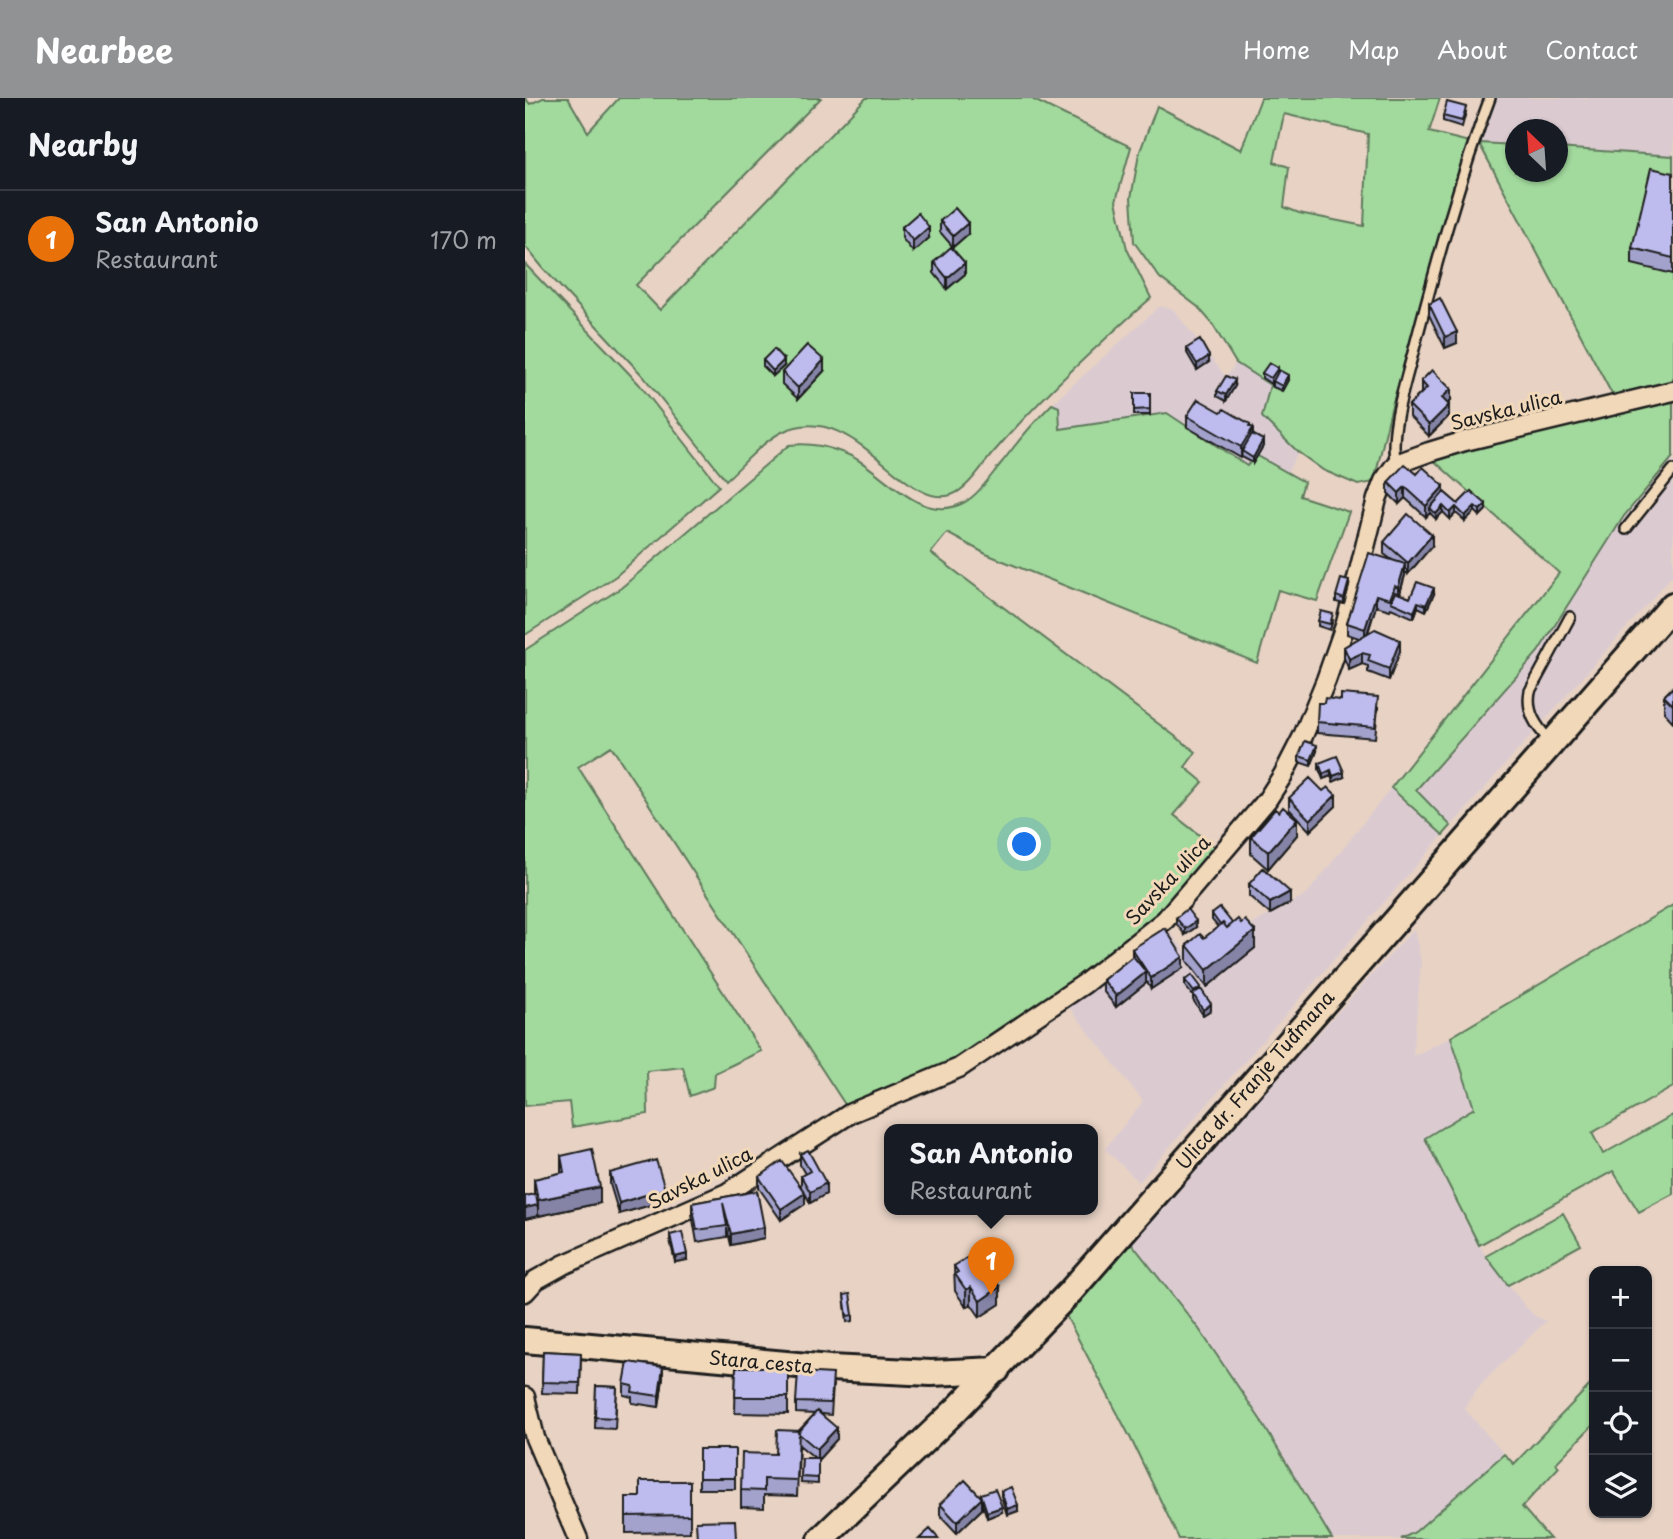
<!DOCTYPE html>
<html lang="en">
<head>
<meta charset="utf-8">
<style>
	:root { --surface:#171b24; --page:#242831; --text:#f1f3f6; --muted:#9ea1a6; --line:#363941; --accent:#919294 }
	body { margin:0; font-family:"Playpen Sans",sans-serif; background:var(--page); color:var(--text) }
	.controls { position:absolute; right:21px; bottom:21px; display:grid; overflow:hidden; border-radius:14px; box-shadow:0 2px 5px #0004 }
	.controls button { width:63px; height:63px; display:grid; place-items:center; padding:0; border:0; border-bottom:2px solid var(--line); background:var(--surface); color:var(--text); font:35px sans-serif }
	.compass { position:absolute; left:980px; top:21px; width:63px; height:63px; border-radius:50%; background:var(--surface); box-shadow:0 2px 5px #0004; rotate:335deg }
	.you { position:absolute; left:500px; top:747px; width:24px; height:24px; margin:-18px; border:5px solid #fff; border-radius:50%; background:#1a73e8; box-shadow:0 0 0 10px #1a73e833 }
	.badge { display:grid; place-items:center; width:46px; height:46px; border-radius:50%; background:var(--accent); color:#fff; font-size:23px; font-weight:700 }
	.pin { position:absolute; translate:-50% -58px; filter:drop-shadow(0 2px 4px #0008) }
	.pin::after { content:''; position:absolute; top:37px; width:24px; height:21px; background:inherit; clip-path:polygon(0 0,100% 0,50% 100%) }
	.popup { position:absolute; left:359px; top:1026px; width:214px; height:91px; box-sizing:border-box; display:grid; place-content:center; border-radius:14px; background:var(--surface); filter:drop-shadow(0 2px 5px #0005); font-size:23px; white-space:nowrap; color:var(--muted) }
	.popup b { font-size:26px; color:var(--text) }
	.popup::after { content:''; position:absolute; left:50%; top:100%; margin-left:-14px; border:14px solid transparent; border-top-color:var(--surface) }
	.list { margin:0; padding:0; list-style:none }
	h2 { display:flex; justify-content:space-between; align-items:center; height:91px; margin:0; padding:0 28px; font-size:30px }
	h2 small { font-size:23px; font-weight:400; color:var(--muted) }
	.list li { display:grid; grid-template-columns:46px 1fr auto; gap:21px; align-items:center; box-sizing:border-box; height:98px; padding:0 28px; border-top:2px solid var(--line) }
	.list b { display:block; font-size:26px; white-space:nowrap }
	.list p { margin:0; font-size:23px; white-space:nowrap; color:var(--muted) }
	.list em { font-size:23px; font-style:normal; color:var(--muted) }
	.icon { flex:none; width:38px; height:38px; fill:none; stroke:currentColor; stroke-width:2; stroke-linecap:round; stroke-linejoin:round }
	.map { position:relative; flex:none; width:1148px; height:1441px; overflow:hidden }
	header { display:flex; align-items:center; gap:42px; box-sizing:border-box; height:98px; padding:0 35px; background:var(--accent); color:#fff }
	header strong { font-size:33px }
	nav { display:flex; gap:38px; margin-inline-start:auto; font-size:24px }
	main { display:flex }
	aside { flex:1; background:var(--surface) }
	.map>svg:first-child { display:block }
</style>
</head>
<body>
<header>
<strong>Nearbee</strong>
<nav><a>Home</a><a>Map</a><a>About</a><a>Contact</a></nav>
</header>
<main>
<aside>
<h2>Nearby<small></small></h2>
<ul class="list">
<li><span class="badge" style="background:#e8710a">1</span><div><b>San Antonio</b><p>Restaurant</p></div><em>170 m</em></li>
</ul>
</aside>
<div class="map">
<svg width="1148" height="1441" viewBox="0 0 1148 1441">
	<rect width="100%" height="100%" fill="#e7d2c4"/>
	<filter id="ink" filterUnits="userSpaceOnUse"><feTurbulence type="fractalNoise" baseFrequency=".0143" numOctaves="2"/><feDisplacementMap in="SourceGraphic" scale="14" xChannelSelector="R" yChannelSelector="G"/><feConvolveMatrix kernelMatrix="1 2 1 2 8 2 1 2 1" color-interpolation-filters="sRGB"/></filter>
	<g filter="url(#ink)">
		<!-- built -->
		<path fill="#dbcbd1" d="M970,0H1148V58L1033,50L1032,32H990V47L954,45Z
			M635,208L648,211L701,279L711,265L745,287L738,319L773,354L762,375L731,357L723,368L642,315L534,331V310L527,306Z
			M1148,359V477L926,728L891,692L1013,554L1099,418Z
			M866,690L918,737L614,1084L580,1051L618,1003L541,905L641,830L666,860L782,796Z
			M889,831L896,864L888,958L926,939L949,1011L900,1039L944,1130L961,1158L999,1207L1010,1218L1021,1223L955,1287L939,1310L979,1356L889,1434L876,1441H807L735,1321L674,1231L604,1142Z"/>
		<!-- green -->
		<path fill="#a2d99d" stroke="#5f7a5c" stroke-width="2" fill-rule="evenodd" d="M0,0L5,6L18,0H43L63,34L94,0H296L111,187L135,212L341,0H505L606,49L591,103L602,151L626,200C570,249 515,300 467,356C456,369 442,392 426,397C377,412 329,299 257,334C237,344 218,367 201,382L118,278L18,170L0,148Z
			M736,0H915L904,34L944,44L866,311L849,384L833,387L798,372L773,354L737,319L745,287L711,265L686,224L673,209L635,180L609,144L606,100L614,56L632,8L716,52ZM759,16L843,36L839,128L774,115L759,109L764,69L749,64Z
			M954,45L990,47V74H1032L1033,50L1148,58V286L1089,300Z
			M0,166L114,286L194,388L91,478L0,537Z
			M1148,299V359L1099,418L1013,554L891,692L926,728L918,737L866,690L1034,475L906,360Z
			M527,306L534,309L535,331L642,315L722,368L731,357L779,384L775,398L824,414L792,503L753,492L732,565L461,456L422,435L406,455L671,654L660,669L678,684L649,717L692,751L660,789L600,845L532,895L430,964L321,1008L86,648L53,669L236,953L190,975L189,989L165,998L158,969L122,973L123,1016L47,1029L44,1004L0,1008V552L96,490L264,347C286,344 305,349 326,358C359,374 396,427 438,405C454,397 466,377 478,363C493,343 509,324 527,306Z
			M1148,807V989L1067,1035L1078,1056L1148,1017V1096L1114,1114L1088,1073L954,1147L900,1040L949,1010L926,939Z
			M1038,1115L1056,1147L983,1187L961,1158Z
			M604,1142L674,1231L735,1321L807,1441H654L605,1339L539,1214Z
			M1069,1283V1326L1031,1365L1034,1369L997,1409L1025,1441H876L890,1434L979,1356L989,1366Z"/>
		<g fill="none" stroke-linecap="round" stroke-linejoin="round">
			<defs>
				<path id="lane" d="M871,366C863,335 881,283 889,251C911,167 934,82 965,0
					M1101,431L1148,372
					M1025,643C1011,628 1001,614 1005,593L1045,519"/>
				<path id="street" d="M0,1194L11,1182L38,1167L202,1095L326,1015L434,970L559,886L640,822L742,702L758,677L778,638L801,582L821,525L852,401L859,383L871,366L904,354L940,343L1148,293
					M0,1299L10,1340L53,1441"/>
				<path id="secondary" d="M0,1242L305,1270L406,1275L472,1272
					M296,1441L431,1312L545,1194L1148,507"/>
			</defs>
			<!-- lane casing -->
			<use href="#lane" stroke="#1c1c1c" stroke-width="14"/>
			<!-- street casing -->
			<use href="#street" stroke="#1c1c1c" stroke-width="23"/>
			<!-- secondary casing -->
			<use href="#secondary" stroke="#1c1c1c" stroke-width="30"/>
			<!-- lane -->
			<use href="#lane" stroke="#f1d8b9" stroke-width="9"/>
			<!-- street -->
			<use href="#street" stroke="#f1d8b9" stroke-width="18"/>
			<!-- secondary -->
			<use href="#secondary" stroke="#f1d8b9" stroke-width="24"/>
		</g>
		<!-- wall -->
		<path fill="#a3a2cd" stroke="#1c1c1c" stroke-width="2" d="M941,14L937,29L918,23V18Z
			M1148,75V176L1107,166V150Z
			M415,123L443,136L428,149L415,134Z
			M377,129L404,140L388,154L377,140Z
			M409,164L440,176L422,191L409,175Z
			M904,206L932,245L920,250L904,217Z
			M662,250L684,264L672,272L662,255Z
			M238,262L259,268L248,278L238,268Z
			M299,273L273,301L257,286V274Z
			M737,275H753L763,282L757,293L748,289V283L751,279L746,286L737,280Z
			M896,283L926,302L922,306L924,318L904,338L884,318V307L896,295Z
			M710,288L701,303L692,298V293Z
			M609,295H625V317H609Z
			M696,314L725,328L728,336L738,348L728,365L717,359L716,360L662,329V318Z
			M892,376L919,394L933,406L946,393L961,412L955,418L950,413L940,423L931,415L925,421L918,414L911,421L905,415L901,419L880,400L874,406L863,395V384Z
			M859,444L907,448L883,476L880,474V477L875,496L885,500L909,496L901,513L893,509L889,520L866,510L865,512L851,508L843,535L875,553L864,582L843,574V568L837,566L824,572L819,560V549L834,540L822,536V525L867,462L859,456Z
			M824,488L819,506L811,504V498Z
			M808,522L805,532L793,528V523Z
			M1148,589V624L1139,614V598Z
			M853,610L850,640L792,635V624Z
			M792,653L786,668L774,664V658Z
			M794,665L819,679L808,684L806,678L798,681L794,671Z
			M798,693L811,708L785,733L764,711V700Z
			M754,714L772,737L743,771L726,756V739Z
			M724,786L765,805L745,816L724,798Z
			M687,816L707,825L730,850L682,889L662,863V847L679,840L693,829L687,822Z
			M651,820L671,829L660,837L651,825Z
			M607,851L658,870L626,891L621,883V885L591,909L578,893V882L607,859Z
			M660,882L676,892L686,912L678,917L668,902V898L660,888Z
			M275,1056L301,1096L285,1105L280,1095V1106L256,1122L234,1090V1079L279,1094L276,1089V1078L280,1076L275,1067Z
			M36,1058L75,1105L0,1121V1098L9,1096V1081L36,1075Z
			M85,1075L140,1103L94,1116L85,1086Z
			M232,1093L239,1140L206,1147L202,1130V1139L172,1144L167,1116V1105Z
			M145,1137L162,1162L150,1164L145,1142Z
			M429,1168L470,1182L475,1206L455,1219L446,1206L441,1209L430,1193Z
			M319,1197L328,1217V1223L322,1224Z
			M18,1253L56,1255L55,1296L17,1295Z
			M211,1269H263V1316L210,1315Z
			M138,1280L134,1309L107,1305V1299L99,1297V1286Z
			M308,1287L306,1317L296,1316L312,1341L293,1362V1386L276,1385L277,1360H290L274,1347L272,1398L239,1397V1410L216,1409V1392L290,1316L271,1315V1304Z
			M71,1288L92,1289L90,1331L70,1330Z
			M174,1351H210V1391H174Z
			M165,1383V1434L101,1435V1399H115Z
			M476,1393L493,1413L482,1417L476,1398Z
			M456,1396L477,1414L462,1420L457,1405V1411L432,1435L415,1417V1406L456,1399Z"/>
		<!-- shaded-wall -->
		<path fill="#8584a7" stroke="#1c1c1c" stroke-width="2" d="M443,125V136L428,149V138Z
			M404,129V140L388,154V143Z
			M440,165V176L422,191V180Z
			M932,234V245L920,250V239Z
			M684,258V264L672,272V266Z
			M259,262V268L248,278V273Z
			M299,262V273L273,301V290Z
			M753,270V276L746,286V280Z
			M763,277V282L757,293V288Z
			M710,282V288L701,303V297Z
			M926,291V302L917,312V300Z
			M924,307V318L904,338V327Z
			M725,326V335L728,330V341L717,353L716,360V349Z
			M738,342V348L728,365V360Z
			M919,388V399L905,410V415L901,419V408Z
			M880,389V400L874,406V395Z
			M961,406V412L955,418V412Z
			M918,408V414L911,421V416Z
			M950,408V413L940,423V418Z
			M931,409V415L925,421V415Z
			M907,437V448L883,476V465Z
			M880,466V477L873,501V490Z
			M824,483V488L819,506V501Z
			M909,490V496L901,513V507Z
			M851,497V508L840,542V531Z
			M893,504V509L889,520V514Z
			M875,542V553L864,582V571Z
			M837,555V566L824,572V561Z
			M792,647V653L786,668V662Z
			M806,672V678L798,681V676Z
			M819,674V679L808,684V678Z
			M811,697V708L785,733V722Z
			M772,721V737L743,771V754Z
			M765,794V805L745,816V805Z
			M671,823V829L660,837V831Z
			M730,833V850L682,889V872Z
			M658,859V870L626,891V880Z
			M621,874V885L591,909V898Z
			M686,906V912L678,917V912Z
			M301,1085V1096L285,1105V1094Z
			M75,1089V1105L13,1118V1102Z
			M140,1091V1103L94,1116V1105Z
			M280,1095V1106L256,1122V1111Z
			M13,1107V1118L0,1121V1110Z
			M239,1129V1140L206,1147V1136Z
			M162,1156V1162L150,1164V1159Z
			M446,1189V1206L441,1209V1192Z
			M475,1189V1206L455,1219V1203Z
			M138,1269V1280L134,1309V1298Z
			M312,1330V1341L292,1363V1351Z
			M457,1400V1411L432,1435V1424Z
			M493,1407V1413L482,1417V1411Z
			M477,1409V1414L462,1420V1414Z"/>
		<!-- building -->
		<path fill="#bebcee" stroke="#1c1c1c" stroke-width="2" d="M922,4L941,9L937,23L918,18Z
			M1126,70L1148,75V160L1107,150Z
			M430,110L443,125L428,138L415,123Z
			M393,115L404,129L388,143L377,129Z
			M426,149L440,165L422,180L409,164Z
			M915,200L932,234L920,239L904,206Z
			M675,242L684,258L672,266L662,250Z
			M282,247L299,262L273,290L257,274Z
			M249,251L259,262L248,273L238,262Z
			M744,265L753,270L746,280L737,275Z
			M754,272L763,277L757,288L748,283Z
			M907,272L926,291L917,300L924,307L904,327L884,307L902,290L896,283Z
			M701,278L710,282L701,297L692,293Z
			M609,295H625V311L609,312Z
			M673,301L696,314L699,311L725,326L724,328L728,330L716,349L662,318Z
			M727,336L738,342L728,360L717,353Z
			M880,366L892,376L898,369L919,388L901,408L880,389L874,395L863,384Z
			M946,393L961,406L955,412L950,408L940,418L931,409L925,415L918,408L911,416L905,410L919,394L933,406Z
			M883,416L907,437L883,465L859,444Z
			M844,455L880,466L873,490L870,488L865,501L851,497L840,531L822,525Z
			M816,481L824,483L819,501L811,498Z
			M892,484L909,490L901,507L893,504L889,514L866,504L870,494L885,500Z
			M796,513L808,516L805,526L793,523Z
			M850,531L875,542L864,571L843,563L845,557L837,555L824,561L819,549Z
			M1148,589V607L1139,598Z
			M816,596L853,599L850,629L792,624L793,605H799L800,600L816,602Z
			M780,643L792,647L786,662L774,658Z
			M812,658L819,674L808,678L806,672L798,676L794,665Z
			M785,680L798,693L803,689L811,697L785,722L764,700Z
			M758,709L772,721L743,754L726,739L750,711L754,714Z
			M738,770L765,794L745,805L724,786Z
			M695,810L707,825L702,830L698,825L695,827L687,816Z
			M662,811L671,823L660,831L651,820Z
			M713,821L716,825L720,822L730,833L682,872L662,847L675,836L679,840L698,825L702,830Z
			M640,830L658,859L626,880L607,851Z
			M608,858L621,874L591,898L578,882Z
			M667,877L676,889L669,894L660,882Z
			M676,891L686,906L678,912L668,896Z
			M67,1051L75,1089L13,1102L9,1081L39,1074L36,1058Z
			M283,1052L301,1085L285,1094L276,1078L285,1073L275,1056Z
			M131,1062L140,1091L94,1105L85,1075Z
			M257,1063L280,1095L256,1111L234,1079Z
			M232,1093L239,1129L206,1136L198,1105L202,1128L172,1132L167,1105Z
			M11,1096L13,1107L0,1110V1098Z
			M157,1134L162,1156L150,1159L145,1137Z
			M459,1157L470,1173L466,1176L475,1189L455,1203L446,1189L441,1192L430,1176L433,1174L429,1168L443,1159L447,1165Z
			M325,1196L328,1217L322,1218L319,1197Z
			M18,1253L56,1255L55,1285L17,1284Z
			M103,1264L138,1269L134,1298L107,1294L108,1288L99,1286Z
			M211,1269H263V1299H210Z
			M273,1274L308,1276L306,1305L271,1304Z
			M71,1288L92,1289L90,1320L70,1319Z
			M292,1313L312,1330L292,1351L273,1335Z
			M252,1332L274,1333L272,1382L239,1381V1393L216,1392L217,1355L251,1356Z
			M174,1351H210V1380H174Z
			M277,1360H293V1380L276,1379Z
			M440,1382L457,1400L432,1424L415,1406Z
			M115,1383H165V1417L101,1418V1399H115Z
			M486,1389L493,1407L482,1411L476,1393Z
			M470,1391L477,1409L462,1414L456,1396Z
			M210,1422L211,1441H172L171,1423Z
			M405,1431L414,1441H394Z"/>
	</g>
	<g text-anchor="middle" stroke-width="6" stroke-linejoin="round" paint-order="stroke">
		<!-- street labels -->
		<g font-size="19" fill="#1c1c1c" stroke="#f1d8b9">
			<text transform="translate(981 312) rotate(-14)" y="7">Savska ulica</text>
			<text transform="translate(643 782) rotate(-47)" y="7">Savska ulica</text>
			<text transform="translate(730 982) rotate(-49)" y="7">Ulica dr. Franje Tuđmana</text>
			<text transform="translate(175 1080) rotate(-27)" y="7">Savska ulica</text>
			<text transform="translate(236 1264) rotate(5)" y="7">Stara cesta</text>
		</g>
	</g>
</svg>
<div class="controls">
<button>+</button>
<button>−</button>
<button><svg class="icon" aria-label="locate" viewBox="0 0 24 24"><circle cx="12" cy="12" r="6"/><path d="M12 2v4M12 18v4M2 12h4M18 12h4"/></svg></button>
<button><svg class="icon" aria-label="layers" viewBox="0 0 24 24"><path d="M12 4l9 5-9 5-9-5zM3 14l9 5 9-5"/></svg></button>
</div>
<svg class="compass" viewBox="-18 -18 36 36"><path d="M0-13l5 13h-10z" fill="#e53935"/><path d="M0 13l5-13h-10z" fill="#9ea1a6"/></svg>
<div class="you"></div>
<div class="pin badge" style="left:466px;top:1197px;background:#e8710a">1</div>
<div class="popup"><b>San Antonio</b>Restaurant</div>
</div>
</main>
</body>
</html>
